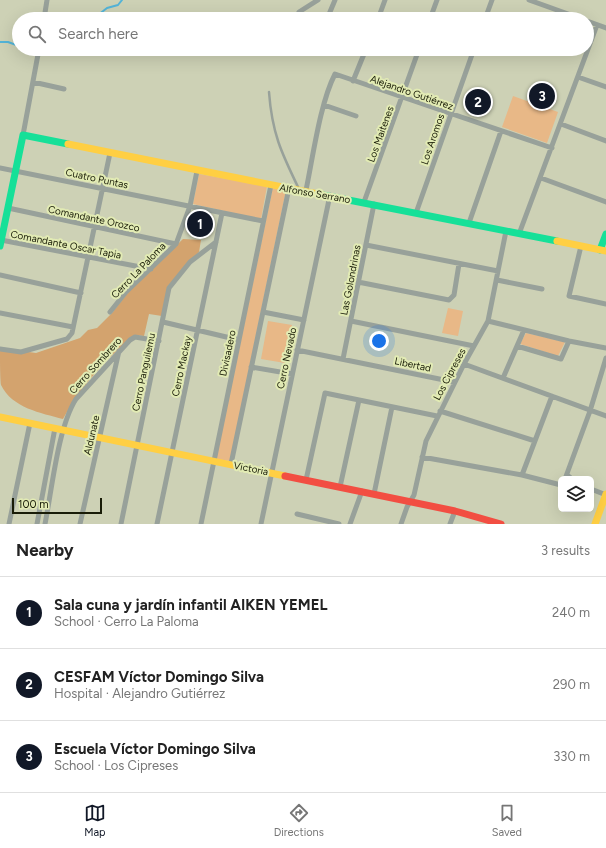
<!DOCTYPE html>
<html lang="en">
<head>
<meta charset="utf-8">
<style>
	:root { --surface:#fff; --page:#f6f6f6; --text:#222; --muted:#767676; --line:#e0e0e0; --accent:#111827 }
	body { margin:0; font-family:Figtree,sans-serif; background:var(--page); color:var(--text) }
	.controls { position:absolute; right:12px; bottom:12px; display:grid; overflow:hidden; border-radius:6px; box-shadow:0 4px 16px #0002 }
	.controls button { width:36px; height:36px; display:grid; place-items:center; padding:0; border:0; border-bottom:1px solid var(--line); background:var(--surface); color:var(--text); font:20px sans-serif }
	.scale { position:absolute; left:12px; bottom:10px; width:90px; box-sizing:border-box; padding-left:4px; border:2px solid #191c07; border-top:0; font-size:11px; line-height:14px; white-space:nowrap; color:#191c07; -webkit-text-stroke:3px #e2ebb4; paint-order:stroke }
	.you { position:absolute; left:379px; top:341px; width:14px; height:14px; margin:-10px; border:3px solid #fff; border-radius:50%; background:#1a73e8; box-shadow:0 0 0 6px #1a73e833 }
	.badge { display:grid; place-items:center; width:26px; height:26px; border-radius:50%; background:var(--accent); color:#fff; font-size:13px; font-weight:700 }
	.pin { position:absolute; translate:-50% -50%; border:2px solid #fff; box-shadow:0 1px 4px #0006 }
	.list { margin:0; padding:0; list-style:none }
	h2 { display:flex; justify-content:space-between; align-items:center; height:52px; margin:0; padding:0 16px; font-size:17px }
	h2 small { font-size:13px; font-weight:400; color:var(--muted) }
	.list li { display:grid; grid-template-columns:26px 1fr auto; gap:12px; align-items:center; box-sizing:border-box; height:72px; padding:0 16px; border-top:1px solid var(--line) }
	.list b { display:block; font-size:15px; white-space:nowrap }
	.list p { margin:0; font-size:13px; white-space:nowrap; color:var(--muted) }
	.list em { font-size:13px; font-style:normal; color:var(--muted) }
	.icon { flex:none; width:22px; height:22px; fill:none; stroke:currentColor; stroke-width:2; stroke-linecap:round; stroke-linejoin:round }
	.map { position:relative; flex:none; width:606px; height:524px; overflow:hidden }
	.search { position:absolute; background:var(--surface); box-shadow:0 4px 16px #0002; left:12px; right:12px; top:12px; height:44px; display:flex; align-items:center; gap:10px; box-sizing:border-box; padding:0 14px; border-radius:22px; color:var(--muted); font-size:15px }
	.sheet { height:268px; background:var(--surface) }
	nav { display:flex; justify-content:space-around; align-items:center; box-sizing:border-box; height:56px; border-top:1px solid var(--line); background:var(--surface); font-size:11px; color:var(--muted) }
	nav a { display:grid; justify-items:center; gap:2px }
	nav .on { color:var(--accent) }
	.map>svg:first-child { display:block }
</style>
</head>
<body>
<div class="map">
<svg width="606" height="524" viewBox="0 0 606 524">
	<rect width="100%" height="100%" fill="#cdd1b5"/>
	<!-- green -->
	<path fill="#e8b887" d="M513,96L558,112L547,143L502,127Z
		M199,174L267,186L261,219L193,204Z
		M273,187L286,190L230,461L216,459Z
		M448,308L463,311L458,336L442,333Z
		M268,321L292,325L285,363L261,359Z
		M526,333L565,342L558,356L520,344Z"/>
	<!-- forest -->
	<path fill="#d3a36e" d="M183,239L201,240L199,252L168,286L162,316L149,314L144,336L135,335C107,357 80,388 63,419C41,413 12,408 1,385C0,378 0,356 0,348L36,353L80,338L88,330L97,328L112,313L131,289Z"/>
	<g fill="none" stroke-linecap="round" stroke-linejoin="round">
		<!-- stream -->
		<path stroke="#53b4d8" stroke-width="2" d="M93,19L107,8L118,5L122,0
			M0,42H8L19,46
			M25,49C36,56 41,55 53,49"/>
		<!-- lane -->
		<path stroke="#98a19a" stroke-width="2.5" d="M269,92C272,133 281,152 299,189"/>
		<!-- street -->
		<path stroke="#98a19a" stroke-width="5" d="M529,0L582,19
			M299,12L318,0
			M44,19L47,0
			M327,19L335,0
			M378,19L385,0
			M430,19L437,0
			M485,19L492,0
			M587,21L606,28
			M578,77L606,87
			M353,81L366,49
			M33,82L64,89
			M324,105L356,116
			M561,124L606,141
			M23,135L39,49
			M0,168L263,221
			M541,178L606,202
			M306,190C313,157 320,103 335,74L552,148
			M364,202L419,49
			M8,208L176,244
			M416,213L474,49
			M469,223L501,131
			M519,234L597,25
			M1,240L151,269
			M366,245L498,271
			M581,246L569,296L606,304
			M0,275L81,293
			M497,280L542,289
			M358,282L449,300L454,295L459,264
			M110,312L126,292L176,244L190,206L197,171
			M263,312L304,320
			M0,313L73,327
			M351,321L474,346
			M488,321L569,341L606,348
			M163,322L239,340
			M517,346L561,359L569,341
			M0,349L21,352L67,339L72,333L110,153
			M297,350L454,382
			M343,359L374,204
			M464,364L606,416
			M251,367L292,374
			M503,378L524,330
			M440,411L535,441
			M422,457L522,475L561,485
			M231,464L289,188
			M522,475L552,396
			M567,475L572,479
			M565,479L590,411L606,358
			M306,480L325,393L437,416
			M340,487L359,400
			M591,489L606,495
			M374,494L392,407
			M297,514L339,524
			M9,524L30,423
			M37,524L55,428
			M45,524C52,489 58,427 76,399L130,340L135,337L159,341
			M80,524L119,351
			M121,524L169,288L190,262L216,242
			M157,524L222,213
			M201,524L271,185
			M261,524L330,195
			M350,524L362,491
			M401,524L407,507L414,495L426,441L464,364L488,321L506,231
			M450,524L455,511"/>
		<!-- fast -->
		<path stroke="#16e098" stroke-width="7" d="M323,195L557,241
			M0,246L23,135L68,144
			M600,250L606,234"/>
		<!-- slow -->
		<path stroke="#ffcf43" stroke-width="7" d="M68,144L323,195
			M557,241L606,251
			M0,417L285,476
			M595,524L606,494"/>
		<!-- jam -->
		<path stroke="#f24e42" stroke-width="7" d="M285,476L455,511L501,524"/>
	</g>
	<g text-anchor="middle" stroke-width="4" stroke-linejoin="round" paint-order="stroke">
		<!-- street labels -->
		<g font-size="10" fill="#191c07" stroke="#e2ebb4">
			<text transform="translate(412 92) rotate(19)" y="4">Alejandro Gutiérrez</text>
			<text transform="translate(380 134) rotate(-70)" y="4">Los Maitenes</text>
			<text transform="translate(432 139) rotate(-71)" y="4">Los Aromos</text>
			<text transform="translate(97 178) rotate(12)" y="4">Cuatro Puntas</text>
			<text transform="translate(315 193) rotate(10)" y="4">Alfonso Serrano</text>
			<text transform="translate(94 218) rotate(12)" y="4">Comandante Orozco</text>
			<text transform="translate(66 244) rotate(11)" y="4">Comandante Oscar Tapia</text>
			<text transform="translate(138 270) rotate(-46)" y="4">Cerro La Paloma</text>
			<text transform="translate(350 280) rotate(-79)" y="4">Las Golondrinas</text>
			<text transform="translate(227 353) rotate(-78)" y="4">Divisadero</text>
			<text transform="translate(286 358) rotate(-78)" y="4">Cerro Nevado</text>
			<text transform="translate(413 364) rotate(12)" y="4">Libertad</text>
			<text transform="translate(95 365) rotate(-48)" y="4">Cerro Sombrero</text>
			<text transform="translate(181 366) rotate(-78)" y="4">Cerro Mackay</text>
			<text transform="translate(143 372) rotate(-78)" y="4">Cerro Panguilemu</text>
			<text transform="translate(449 374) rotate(-62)" y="4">Los Cipreses</text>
			<text transform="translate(91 435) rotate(-77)" y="4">Aldunate</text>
			<text transform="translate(251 468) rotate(11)" y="4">Victoria</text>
		</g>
	</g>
</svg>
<div class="controls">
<button><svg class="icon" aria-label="layers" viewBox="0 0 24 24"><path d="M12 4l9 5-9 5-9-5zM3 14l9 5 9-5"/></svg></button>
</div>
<div class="scale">100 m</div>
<div class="you"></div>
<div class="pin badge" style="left:200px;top:224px">1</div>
<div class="pin badge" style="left:478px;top:102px">2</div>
<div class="pin badge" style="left:542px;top:96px">3</div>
<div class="search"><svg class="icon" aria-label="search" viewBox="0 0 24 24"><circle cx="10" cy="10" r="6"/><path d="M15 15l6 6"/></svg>Search here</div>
</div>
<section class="sheet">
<h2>Nearby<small>3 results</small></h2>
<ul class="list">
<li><span class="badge">1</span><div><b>Sala cuna y jardín infantil AIKEN YEMEL</b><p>School · Cerro La Paloma</p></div><em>240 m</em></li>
<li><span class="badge">2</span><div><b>CESFAM Víctor Domingo Silva</b><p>Hospital · Alejandro Gutiérrez</p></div><em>290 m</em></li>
<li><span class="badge">3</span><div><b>Escuela Víctor Domingo Silva</b><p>School · Los Cipreses</p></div><em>330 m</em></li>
</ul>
</section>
<nav>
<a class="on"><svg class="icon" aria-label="map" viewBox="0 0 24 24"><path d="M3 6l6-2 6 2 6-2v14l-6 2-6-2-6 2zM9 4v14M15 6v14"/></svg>Map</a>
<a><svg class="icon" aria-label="directions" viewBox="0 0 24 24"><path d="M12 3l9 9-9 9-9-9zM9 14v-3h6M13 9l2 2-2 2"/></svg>Directions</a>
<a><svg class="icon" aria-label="saved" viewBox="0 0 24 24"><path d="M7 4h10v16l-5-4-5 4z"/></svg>Saved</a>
</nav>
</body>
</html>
